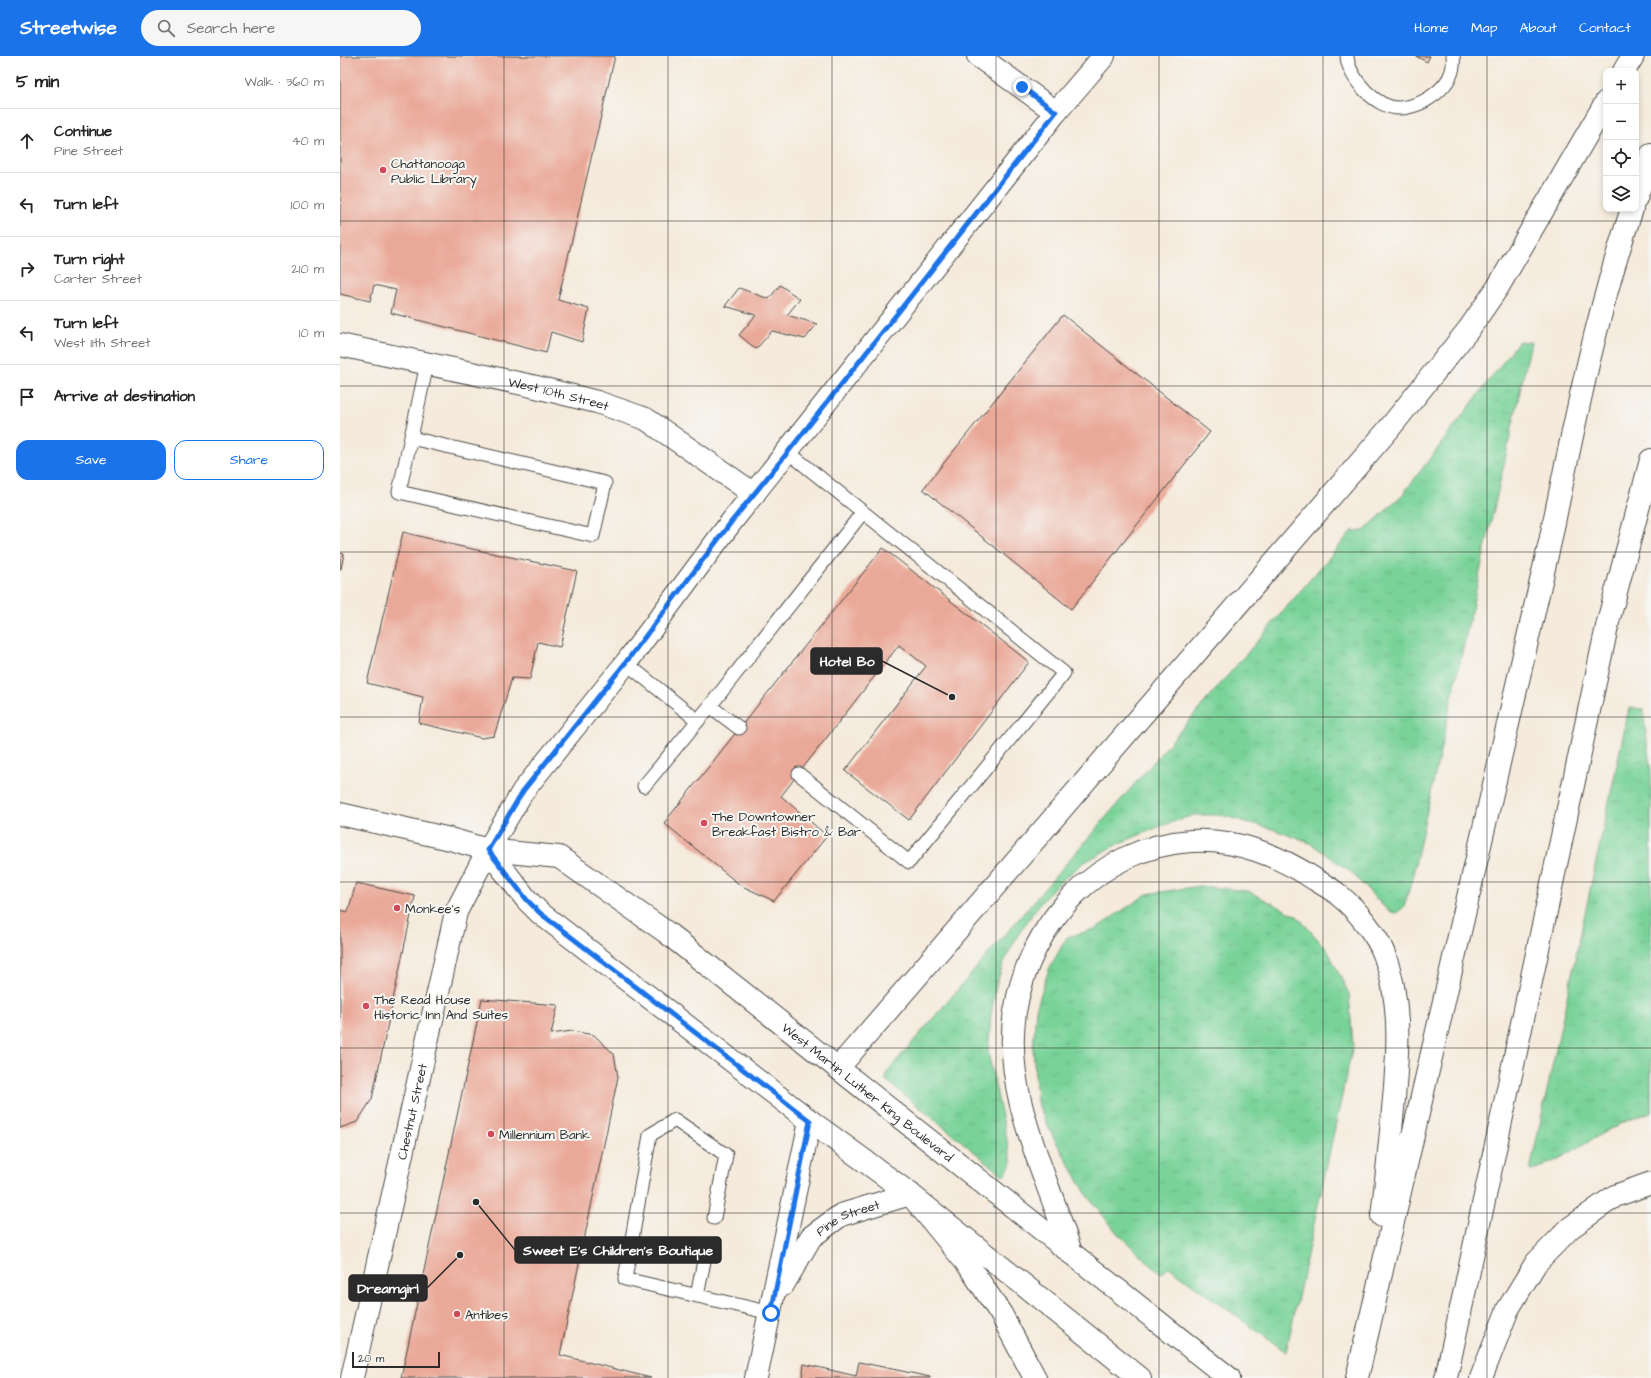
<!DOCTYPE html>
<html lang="en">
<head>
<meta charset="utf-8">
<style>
	:root { --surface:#fff; --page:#f6f6f6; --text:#222; --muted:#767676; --line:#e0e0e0; --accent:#1a73e8 }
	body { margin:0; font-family:"Architects Daughter",sans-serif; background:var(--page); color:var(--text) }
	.controls { position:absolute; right:12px; top:12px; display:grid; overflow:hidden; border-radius:8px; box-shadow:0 2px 6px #0003 }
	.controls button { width:36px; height:36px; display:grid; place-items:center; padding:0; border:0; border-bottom:1px solid var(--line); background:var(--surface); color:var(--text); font:20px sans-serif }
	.scale { position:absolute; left:12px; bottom:10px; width:88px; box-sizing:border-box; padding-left:4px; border:2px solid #2b2b2b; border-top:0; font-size:11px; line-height:14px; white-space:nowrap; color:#2b2b2b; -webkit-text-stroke:3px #f6f6f2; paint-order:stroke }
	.stop { position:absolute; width:12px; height:12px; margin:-9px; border:3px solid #1a73e8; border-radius:50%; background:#fff }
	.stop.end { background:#1a73e8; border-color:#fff; box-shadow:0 1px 4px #0008 }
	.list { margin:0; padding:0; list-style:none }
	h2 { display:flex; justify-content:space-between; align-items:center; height:52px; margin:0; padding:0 16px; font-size:17px }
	h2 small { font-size:13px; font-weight:400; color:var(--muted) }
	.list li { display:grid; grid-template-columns:26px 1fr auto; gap:12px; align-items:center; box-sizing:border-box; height:64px; padding:0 16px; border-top:1px solid var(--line) }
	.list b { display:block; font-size:15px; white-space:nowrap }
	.list p { margin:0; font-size:13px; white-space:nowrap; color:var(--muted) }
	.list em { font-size:13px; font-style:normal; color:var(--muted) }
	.actions { display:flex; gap:8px; padding:12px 16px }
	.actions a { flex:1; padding:9px 0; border:1px solid var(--accent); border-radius:12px; text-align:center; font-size:14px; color:var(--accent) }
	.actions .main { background:var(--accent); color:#fff }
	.icon { flex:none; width:22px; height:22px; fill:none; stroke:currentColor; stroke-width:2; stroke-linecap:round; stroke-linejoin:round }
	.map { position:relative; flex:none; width:1311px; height:1322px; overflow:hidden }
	header { display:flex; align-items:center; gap:24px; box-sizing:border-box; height:56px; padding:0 20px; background:var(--accent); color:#fff }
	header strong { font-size:19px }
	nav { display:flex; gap:22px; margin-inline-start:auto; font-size:14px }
	.search { width:280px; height:36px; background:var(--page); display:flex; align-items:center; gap:10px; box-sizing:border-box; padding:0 14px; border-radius:22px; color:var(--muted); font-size:15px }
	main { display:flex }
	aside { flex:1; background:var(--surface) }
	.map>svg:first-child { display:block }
</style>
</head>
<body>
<header>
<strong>Streetwise</strong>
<div class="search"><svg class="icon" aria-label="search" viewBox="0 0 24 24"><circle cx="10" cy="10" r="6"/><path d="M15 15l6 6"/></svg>Search here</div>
<nav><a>Home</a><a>Map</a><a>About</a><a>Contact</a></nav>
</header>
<main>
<aside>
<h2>5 min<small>Walk · 360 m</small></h2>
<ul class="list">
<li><svg class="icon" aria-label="ahead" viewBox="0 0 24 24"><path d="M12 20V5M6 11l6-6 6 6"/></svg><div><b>Continue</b><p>Pine Street</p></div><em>40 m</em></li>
<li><svg class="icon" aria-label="left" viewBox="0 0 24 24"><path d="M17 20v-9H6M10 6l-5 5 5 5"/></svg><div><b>Turn left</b></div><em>100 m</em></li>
<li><svg class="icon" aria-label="right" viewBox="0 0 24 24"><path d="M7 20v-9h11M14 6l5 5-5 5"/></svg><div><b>Turn right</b><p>Carter Street</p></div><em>210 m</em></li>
<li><svg class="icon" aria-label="left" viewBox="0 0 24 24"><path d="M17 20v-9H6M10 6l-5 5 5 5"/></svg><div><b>Turn left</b><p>West 11th Street</p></div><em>10 m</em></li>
<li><svg class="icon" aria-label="arrive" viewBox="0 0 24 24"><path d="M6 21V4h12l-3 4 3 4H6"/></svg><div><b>Arrive at destination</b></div></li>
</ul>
<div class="actions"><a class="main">Save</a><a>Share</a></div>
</aside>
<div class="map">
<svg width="1311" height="1322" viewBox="0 0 1311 1322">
	<defs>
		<pattern id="grass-tufts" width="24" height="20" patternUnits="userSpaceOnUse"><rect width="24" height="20" fill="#79d399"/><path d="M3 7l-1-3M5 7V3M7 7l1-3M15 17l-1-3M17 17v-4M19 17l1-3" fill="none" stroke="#69b584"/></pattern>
	</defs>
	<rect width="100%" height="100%" fill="#f6f6f2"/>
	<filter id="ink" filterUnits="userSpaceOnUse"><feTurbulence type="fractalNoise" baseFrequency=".025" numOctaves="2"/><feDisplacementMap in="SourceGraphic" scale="8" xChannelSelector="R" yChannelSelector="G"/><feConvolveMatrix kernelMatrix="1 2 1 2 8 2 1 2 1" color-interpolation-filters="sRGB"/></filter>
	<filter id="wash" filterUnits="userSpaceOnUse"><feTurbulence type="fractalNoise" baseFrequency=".012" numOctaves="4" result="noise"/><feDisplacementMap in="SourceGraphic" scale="16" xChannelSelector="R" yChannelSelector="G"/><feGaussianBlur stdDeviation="0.9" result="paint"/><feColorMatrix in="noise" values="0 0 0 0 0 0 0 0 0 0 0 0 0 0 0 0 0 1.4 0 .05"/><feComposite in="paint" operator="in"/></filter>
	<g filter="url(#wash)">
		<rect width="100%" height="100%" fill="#f5eadb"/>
		<!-- grass -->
		<path fill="url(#grass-tufts)" stroke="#527f62" d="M1179,285L1191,286L1071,827L1064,851L1056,857L1048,855L1011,816L970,787L932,773L881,759H854L821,770L780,787L743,807L713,832L695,854L678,879L663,908L656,930L651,959L648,996L672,1107L664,1120L546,1024L547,1016L1012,475H1024L1063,438Z
			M1289,652L1303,653L1311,719V1056C1299,1060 1287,1064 1276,1070C1255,1080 1212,1111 1190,1114Z
			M860,830L908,835L957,860L988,895L1009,938L1013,989L946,1296L829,1211L821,1218L778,1178L748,1141L710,1075L697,1046L693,993L696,953L709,913L727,881L755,873L807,838Z"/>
		<g id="blocks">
			<!-- building -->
			<path fill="#eaa998" d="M0,0H275L218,244L249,253L242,286L211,276L206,297L51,257L56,234L34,229L30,245L0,238Z
				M1076,0H1090L1087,6Z
				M440,229L460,243L447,259L477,268L465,283L432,275L416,293L399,279L416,259L385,250L399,232L429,243Z
				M723,259L870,376L731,553L583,433Z
				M63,476L118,490L237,515L220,591L198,586L190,623L172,622L154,680L142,682L79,667L83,641L27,627Z
				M543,492L689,606L569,764L505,715L586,610L559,589L441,740L487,780L434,845L400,829L324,767Z
				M0,497L4,498L1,513H0Z
				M16,827L75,840L32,1043L17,1066L0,1072V854L8,856Z
				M142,943L218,949L211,978L232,975L254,979L274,998L278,1021L220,1299L311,1322H61Z
				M519,1306L590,1321V1322H462L464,1308L516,1320Z"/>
		</g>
	</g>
	<g filter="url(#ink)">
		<use href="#blocks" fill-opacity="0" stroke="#494845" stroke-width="1"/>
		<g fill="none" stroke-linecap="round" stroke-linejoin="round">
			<defs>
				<path id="service" d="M1007,0C1008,22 1037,53 1060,52C1086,50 1117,28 1113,0
					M71,382L265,427L253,480L59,436L87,308
					M286,607L358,665
					M370,650L399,672
					M459,718L569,806L724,617L523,456
					M304,730L370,650L523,456L448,396
					M374,1162L386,1099L335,1064L310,1079L285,1223L431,1257
					M357,1240L364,1205"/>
				<g id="minor">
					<path d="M638,0L716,56"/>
					<path id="s1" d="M0,289L192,330L257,346L306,363L414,438"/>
					<path id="s2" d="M443,1229L471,1181L501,1159L570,1138"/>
					<path d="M416,1322L470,1065"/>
				</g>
				<g id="tertiary">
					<path id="s3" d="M12,1322L116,856L148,794"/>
				</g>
				<path id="secondary" d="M148,794L183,735L286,607L392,465L716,56L764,0"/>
				<g id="primary">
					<path id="s4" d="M0,758L110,783L148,794L219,801L326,876L889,1322"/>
					<path d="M148,794L187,844L200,857L470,1065L570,1138L800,1322"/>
				</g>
				<path id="motorway" d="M1284,15L1293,0
					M1296,142L1311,99
					M498,1012L1048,374L1129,273L1158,231L1266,46
					M570,1138L629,1210L661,1258L695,1322
					M731,1197C708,1120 662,1039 675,956C689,867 758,791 851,785C895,782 940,800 976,824C984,829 994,834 1001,841C1016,853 1037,879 1044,898C1064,950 1057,1010 1052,1064C1049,1096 1046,1128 1042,1160
					M1017,1322L1210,486C1233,374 1255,261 1292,153
					M1106,1322L1268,566L1311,404
					M1141,1322L1168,1253L1196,1207L1230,1172L1275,1140L1311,1127"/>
			</defs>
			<!-- service casing -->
			<use href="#service" stroke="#494845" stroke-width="15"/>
			<!-- minor casing -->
			<use href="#minor" stroke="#494845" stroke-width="24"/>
			<!-- tertiary casing -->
			<use href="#tertiary" stroke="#494845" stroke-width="24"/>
			<!-- secondary casing -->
			<use href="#secondary" stroke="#494845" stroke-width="24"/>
			<!-- primary casing -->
			<use href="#primary" stroke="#494845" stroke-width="24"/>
			<!-- motorway casing -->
			<use href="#motorway" stroke="#494845" stroke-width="24"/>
			<!-- service -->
			<use href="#service" stroke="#fff" stroke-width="13"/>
			<!-- minor -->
			<use href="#minor" stroke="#fff" stroke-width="22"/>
			<!-- tertiary -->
			<use href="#tertiary" stroke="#fff" stroke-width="22"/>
			<!-- secondary -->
			<use href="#secondary" stroke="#fff" stroke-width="22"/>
			<!-- primary -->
			<use href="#primary" stroke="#fff" stroke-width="22"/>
			<!-- motorway -->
			<use href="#motorway" stroke="#fff" stroke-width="22"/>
		</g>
	</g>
	<g fill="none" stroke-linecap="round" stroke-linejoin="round" filter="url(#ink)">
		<!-- route -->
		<path stroke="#1a73e8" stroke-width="5" d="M431,1257L470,1065L200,857L187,844L148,794L183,735L286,606L392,465L448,396L716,56L682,31"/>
	</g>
	<!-- grid -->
	<path fill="none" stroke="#2b2b2b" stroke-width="1" stroke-opacity="0.55" d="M164,0V1322M328,0V1322M492,0V1322M656,0V1322M819,0V1322M983,0V1322M1147,0V1322M0,165H1311M0,330H1311M0,496H1311M0,661H1311M0,826H1311M0,992H1311M0,1157H1311"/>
	<!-- markers -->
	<g fill="#d1495b" stroke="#f6f6f2" stroke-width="1.5">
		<circle cx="43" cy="114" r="4"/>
		<circle cx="364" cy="767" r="4"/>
		<circle cx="57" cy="852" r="4"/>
		<circle cx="26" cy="950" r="4"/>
		<circle cx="151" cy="1078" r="4"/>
		<circle cx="117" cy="1258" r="4"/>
	</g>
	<g text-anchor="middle" stroke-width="4" stroke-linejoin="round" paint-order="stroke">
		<!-- poi labels -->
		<g font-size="13" fill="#2b2b2b" stroke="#f6f6f2" text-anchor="start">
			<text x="51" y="112">Chattanooga<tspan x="51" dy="15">Public Library</tspan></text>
			<text x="372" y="765">The Downtowner<tspan x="372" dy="15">Breakfast Bistro &amp; Bar</tspan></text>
			<text x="65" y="857">Monkee's</text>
			<text x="34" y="948">The Read House<tspan x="34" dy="15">Historic Inn And Suites</tspan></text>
			<text x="159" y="1083">Millennium Bank</text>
			<text x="125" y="1263">Antibes</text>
		</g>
		<!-- street labels -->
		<g font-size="13" fill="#2b2b2b" stroke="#f6f6f2">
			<text dy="5" stroke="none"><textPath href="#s1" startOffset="224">West 10th Street</textPath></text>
			<text dy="5" stroke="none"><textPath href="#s4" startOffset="612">West Martin Luther King Boulevard</textPath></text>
			<text dy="5" stroke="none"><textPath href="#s3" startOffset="273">Chestnut Street</textPath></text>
			<text dy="5" stroke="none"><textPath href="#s2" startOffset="98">Pine Street</textPath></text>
		</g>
	</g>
	<!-- callouts -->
	<path fill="none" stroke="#2b2b2b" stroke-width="1.5" d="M612 641L542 605M136 1146L175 1194M120 1199L87 1232"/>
	<g fill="#2b2b2b" stroke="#f6f6f2" stroke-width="1.5">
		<circle cx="612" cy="641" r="4"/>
		<circle cx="136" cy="1146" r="4"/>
		<circle cx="120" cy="1199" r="4"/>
	</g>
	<g fill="#2b2b2b" stroke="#2b2b2b" stroke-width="1.5">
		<rect x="471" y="592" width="71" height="26" rx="4"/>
		<rect x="175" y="1181" width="206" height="26" rx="4"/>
		<rect x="9" y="1219" width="78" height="26" rx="4"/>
	</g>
	<g font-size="14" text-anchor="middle" font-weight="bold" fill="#fff">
		<text x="507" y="610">Hotel Bo</text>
		<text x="278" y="1199">Sweet E's Children's Boutique</text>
		<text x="48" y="1237">Dreamgirl</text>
	</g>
</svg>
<div class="controls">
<button>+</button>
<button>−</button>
<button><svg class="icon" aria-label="locate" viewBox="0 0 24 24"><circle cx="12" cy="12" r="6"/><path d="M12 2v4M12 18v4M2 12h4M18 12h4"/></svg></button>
<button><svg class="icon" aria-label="layers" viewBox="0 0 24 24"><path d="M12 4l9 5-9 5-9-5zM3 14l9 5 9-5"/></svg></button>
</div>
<div class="scale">20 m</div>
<div class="stop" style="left:431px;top:1257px"></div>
<div class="stop end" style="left:682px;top:31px"></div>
</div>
</main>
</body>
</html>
